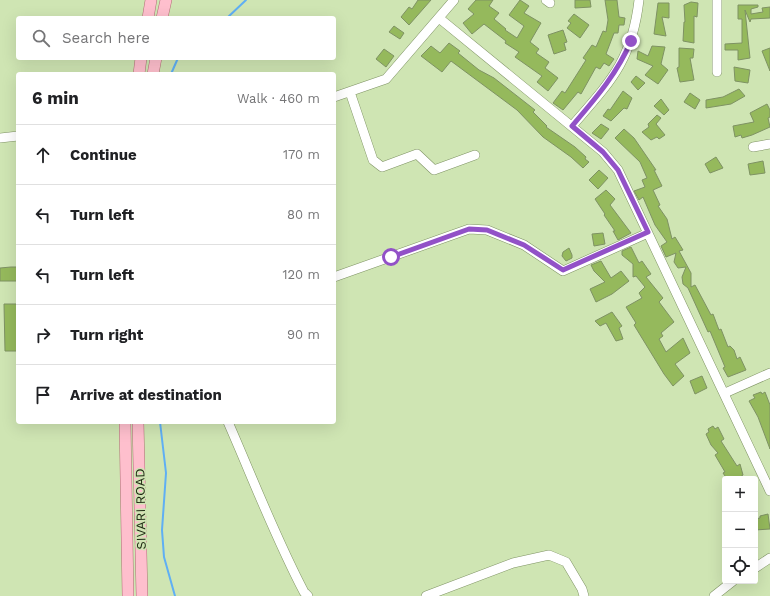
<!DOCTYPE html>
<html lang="en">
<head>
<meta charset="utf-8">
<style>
	:root { --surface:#fff; --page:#f6f6f6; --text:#202124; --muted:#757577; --line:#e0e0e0 }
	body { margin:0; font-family:"Work Sans",sans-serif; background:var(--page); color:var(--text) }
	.controls { position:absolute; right:12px; bottom:12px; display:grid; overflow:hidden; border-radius:4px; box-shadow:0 4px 16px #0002 }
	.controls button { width:36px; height:36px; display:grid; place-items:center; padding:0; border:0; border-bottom:1px solid var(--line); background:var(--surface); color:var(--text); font:20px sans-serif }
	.stop { position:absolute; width:12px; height:12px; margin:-9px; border:3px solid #9251c7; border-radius:50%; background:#fff }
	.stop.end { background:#9251c7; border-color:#fff; box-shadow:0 1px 4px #0008 }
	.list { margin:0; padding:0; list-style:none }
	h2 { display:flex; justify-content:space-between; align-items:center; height:52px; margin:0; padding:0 16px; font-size:17px }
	h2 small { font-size:13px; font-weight:400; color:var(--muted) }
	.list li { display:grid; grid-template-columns:26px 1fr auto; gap:12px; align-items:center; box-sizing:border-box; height:60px; padding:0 16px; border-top:1px solid var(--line) }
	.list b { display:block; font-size:15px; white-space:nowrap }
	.list em { font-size:13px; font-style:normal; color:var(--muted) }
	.icon { flex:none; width:22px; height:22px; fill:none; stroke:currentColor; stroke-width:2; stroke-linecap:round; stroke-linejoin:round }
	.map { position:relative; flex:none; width:770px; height:596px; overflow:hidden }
	.search { position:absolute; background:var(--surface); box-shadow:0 4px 16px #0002; left:16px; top:16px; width:320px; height:44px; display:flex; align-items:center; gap:10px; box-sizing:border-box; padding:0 14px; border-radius:4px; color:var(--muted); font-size:15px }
	.panel { position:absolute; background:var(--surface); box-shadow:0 4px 16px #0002; left:16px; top:72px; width:320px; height:352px; border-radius:4px }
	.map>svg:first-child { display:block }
</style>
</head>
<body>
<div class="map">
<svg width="770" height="596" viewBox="0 0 770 596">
	<rect width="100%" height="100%" fill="#cfe5b3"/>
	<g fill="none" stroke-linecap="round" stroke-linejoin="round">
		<!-- stream -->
		<path stroke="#5faff4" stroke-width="2" d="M227,18L246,0
			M171,74L178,58
			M160,422L166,473L162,530L164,557L175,596"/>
	</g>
	<!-- building -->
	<path fill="#95b95c" stroke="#7e9263" d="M418,0H431L409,25L401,17L409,7L412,9Z
		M476,0H493L489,6L499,13L494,19L506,29L505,30L517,38L524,26L509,15L520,0L529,6L524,13L541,23L530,42L539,49L536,53L549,62L545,68L558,78L548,91L537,82L542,76L515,57L519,52L505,43L506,41L484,24L472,34L463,23L474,14L468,9Z
		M575,0H590L591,7L575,8Z
		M605,0H617L619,17L625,18L624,25H619L618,33H614L606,54L614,59L609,66L604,63L600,69L596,67L581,94L578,92L563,110L553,103L562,91L565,93L586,60L583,58L592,45L596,47L603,31L606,32L608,20Z
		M691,2L698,3L697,17L694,16V43L683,41L684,22H685L684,5Z
		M658,3H669V18L662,17L666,36L654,34Z
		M738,5H758V7L751,9V14L763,12L762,8L770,7V18L751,19L750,22L745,10L750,58L738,60V50H725V44L742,43V19H738Z
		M574,14L589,25L580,38L567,28L571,23L568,21Z
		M394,26L404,33L400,39L389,32Z
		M563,30L567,42L564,43L566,50L554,54L548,35Z
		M449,43L460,51L458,53L479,70L494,78L535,110L533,112L547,126L546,127L575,147L586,157L585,159L589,162L583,168L571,157L543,137L517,110L451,61L442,72L421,56L431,46L440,53Z
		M652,46L665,47L661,64L668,70L658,84L645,75L653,66L637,59L638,51L648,56Z
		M679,48L694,49L693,58H690L694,80L680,82L677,68L679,67Z
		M770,48V71L762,51Z
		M384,49L394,56L386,67L376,59Z
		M734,67L750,70L748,83L735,81Z
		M636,76L645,83L638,90L631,82Z
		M739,89L745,96L731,104L706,108V100L723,97Z
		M623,91L632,98L627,109L624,108L611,121L603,116L608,109L610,110Z
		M690,93L700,100L695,109L684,102Z
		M661,99L669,110L664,115L654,106Z
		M767,104L770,110V117L768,118L770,127L752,135L742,138L741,135L735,137L733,126L754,122L750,113Z
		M657,115L661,118L656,124L665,135L659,139L657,137L651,140L642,132L649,127L648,124Z
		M601,124L609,129L601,139L592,133Z
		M624,129L634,138L656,170H654L662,186L653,190L660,205L658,206L667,219L672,239L675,237L683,250L679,251L691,273V287L695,285L711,315L713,314L719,330L721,329L728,347L730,346L734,350L737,359L740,357L746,370L728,377L723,368L725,367L710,331L708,332L688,288L683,284L682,277L686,267L678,268L674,262L676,253L666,257L661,246L667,242L655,225L643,197L639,200L634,191L645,187L642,180L647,178L640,162L615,138Z
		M716,157L723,168L710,173L705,164Z
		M763,161L765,173L750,175L748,164Z
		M599,170L608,178L598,189L589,180Z
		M606,190L615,199L610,205L631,233L618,240L613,231H615L604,215L605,214L595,199Z
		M603,233L605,244L594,246L592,234Z
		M631,247L639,263L642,261L651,274L646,277L663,298L659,302L674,322L661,333L663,336L659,339L666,352L683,338L690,353L675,364L684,376L673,386L664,374L634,325L636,323L626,307L642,298L639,293L645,287L636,276L633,277V264L622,255V251Z
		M569,248L572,255V258L566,261L562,256L563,252Z
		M601,261L611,278L621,271L629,281L612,294L596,302L590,289L605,282L594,271L591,265Z
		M11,267H18V281H0V268Z
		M4,304H18V351H5Z
		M612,312L622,326L619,328L623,339L616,341L606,323L600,326L595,321Z
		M702,376L707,388L695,394L690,381Z
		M761,392L762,394L765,392L770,405V449L758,417L749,401L755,398L753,395Z
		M713,426L715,429L718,427L724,439L721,441L737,466L740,464L743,475L737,479H727L723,473L725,472L715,455L718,453L711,445L706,434L709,432L708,429Z
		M768,514L770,529L755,530V519L760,518V516Z"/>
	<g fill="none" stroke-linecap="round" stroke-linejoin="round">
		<defs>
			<path id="minor" d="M546,0L550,3
				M717,0V72
				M439,18L603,152L618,170L770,491
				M350,92L373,160L382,167L417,154L434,170L475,155
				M334,97L386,79L454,0
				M572,126C610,82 632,61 639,0
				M0,138L18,136
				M753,147L770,144
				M334,277L469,229L487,230L524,245L563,271L648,233
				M725,393L770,373
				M228,422C253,479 275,537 304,592L308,596
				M755,568L770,558
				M426,596L513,563L549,555L566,562L582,589L584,596
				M714,596L733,581"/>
			<path id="major" d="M148,18L151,0
				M162,18L166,0
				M139,74L141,58
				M153,74L156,58
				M125,422L128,596
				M138,422L142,596"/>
		</defs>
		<!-- minor casing -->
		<use href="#minor" stroke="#7f9364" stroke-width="10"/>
		<!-- major casing -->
		<use href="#major" stroke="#b06e75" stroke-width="12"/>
		<!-- minor -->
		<use href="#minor" stroke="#fff" stroke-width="9"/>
		<!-- major -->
		<use href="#major" stroke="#febfcd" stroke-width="11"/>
	</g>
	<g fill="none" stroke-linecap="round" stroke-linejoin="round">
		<!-- route -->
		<path stroke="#9251c7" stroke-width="5" d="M391,257L469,229L487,230L524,245L563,270L648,232L618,170L603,152L572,126C595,99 617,74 631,41"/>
	</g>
	<g text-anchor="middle" stroke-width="3" stroke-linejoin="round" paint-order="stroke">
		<!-- street labels -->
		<g font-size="13" fill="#1e2612" stroke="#cfe5b3">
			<text transform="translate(140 509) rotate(-91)" y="5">SIVARI ROAD</text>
		</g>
	</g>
</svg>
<div class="controls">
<button>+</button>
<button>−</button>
<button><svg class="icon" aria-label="locate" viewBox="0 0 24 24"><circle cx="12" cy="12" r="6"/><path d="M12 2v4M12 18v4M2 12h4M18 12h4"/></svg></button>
</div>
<div class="stop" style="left:391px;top:257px"></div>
<div class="stop end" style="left:631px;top:41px"></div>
<div class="search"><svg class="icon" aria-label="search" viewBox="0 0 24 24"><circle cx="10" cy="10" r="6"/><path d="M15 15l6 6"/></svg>Search here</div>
<section class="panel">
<h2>6 min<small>Walk · 460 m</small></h2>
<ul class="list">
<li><svg class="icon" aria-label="ahead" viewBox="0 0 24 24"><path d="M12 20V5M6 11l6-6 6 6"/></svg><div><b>Continue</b></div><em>170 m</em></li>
<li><svg class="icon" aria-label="left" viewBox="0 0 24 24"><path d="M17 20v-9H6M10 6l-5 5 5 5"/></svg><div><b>Turn left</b></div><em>80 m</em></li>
<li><svg class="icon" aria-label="left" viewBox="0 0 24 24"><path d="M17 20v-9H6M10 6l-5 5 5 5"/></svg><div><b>Turn left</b></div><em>120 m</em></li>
<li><svg class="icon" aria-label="right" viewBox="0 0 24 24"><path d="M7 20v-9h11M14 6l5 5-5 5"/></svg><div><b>Turn right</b></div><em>90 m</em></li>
<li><svg class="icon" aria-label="arrive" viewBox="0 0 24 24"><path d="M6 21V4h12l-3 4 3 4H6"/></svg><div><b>Arrive at destination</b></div></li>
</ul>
</section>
</div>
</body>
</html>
